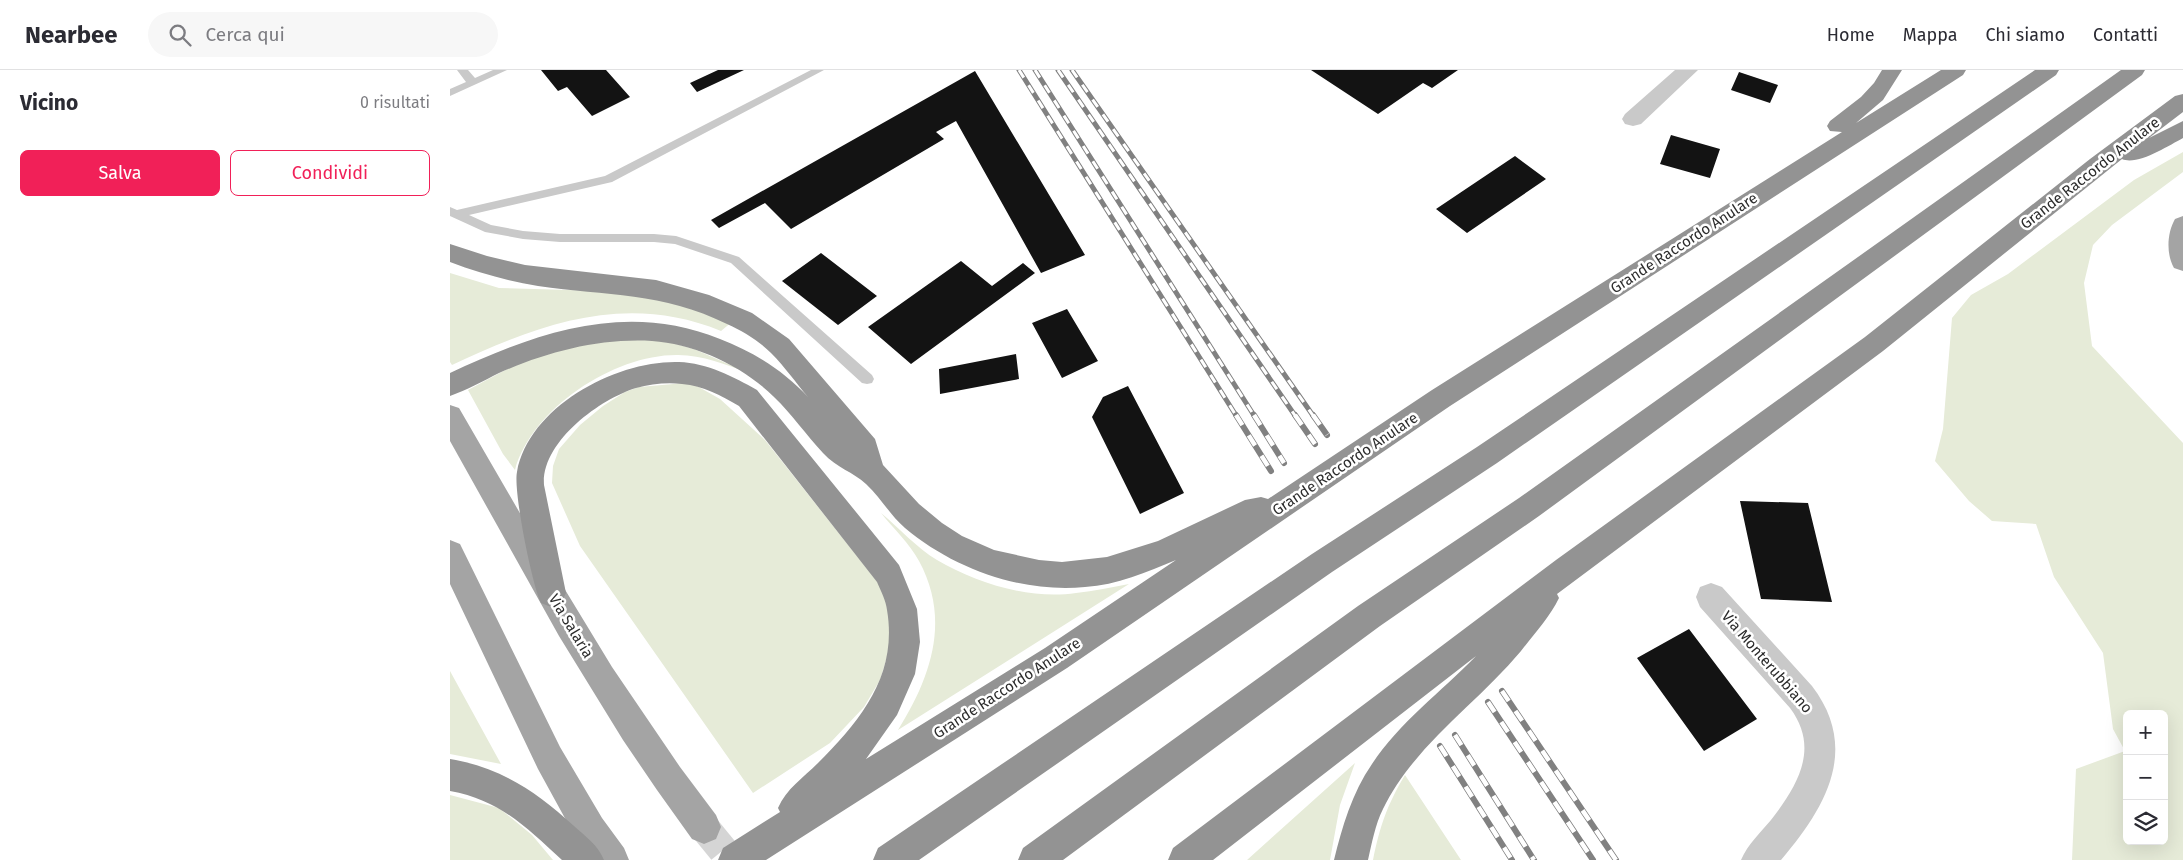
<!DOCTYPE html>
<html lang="it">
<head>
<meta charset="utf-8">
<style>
	:root { --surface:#fff; --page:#f7f7f7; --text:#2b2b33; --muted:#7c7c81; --line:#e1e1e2; --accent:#f12058 }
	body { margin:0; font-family:"Fira Sans",sans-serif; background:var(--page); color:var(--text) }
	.controls { position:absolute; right:15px; bottom:15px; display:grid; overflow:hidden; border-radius:8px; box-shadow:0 5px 20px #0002 }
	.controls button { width:45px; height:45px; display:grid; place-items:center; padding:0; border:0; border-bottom:1px solid var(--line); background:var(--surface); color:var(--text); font:25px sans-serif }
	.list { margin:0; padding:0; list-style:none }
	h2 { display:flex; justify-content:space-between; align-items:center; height:65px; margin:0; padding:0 20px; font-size:21px }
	h2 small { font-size:16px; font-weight:400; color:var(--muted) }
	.actions { display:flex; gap:10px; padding:15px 20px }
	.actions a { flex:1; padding:11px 0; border:1px solid var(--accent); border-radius:8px; text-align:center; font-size:18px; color:var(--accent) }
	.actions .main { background:var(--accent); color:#fff }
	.icon { flex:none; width:28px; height:28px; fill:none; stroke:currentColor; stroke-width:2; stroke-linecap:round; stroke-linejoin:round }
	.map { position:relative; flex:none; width:1733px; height:790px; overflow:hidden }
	header { display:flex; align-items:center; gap:30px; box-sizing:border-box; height:70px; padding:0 25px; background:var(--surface); border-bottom:1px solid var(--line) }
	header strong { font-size:24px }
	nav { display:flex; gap:28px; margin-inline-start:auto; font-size:18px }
	.search { width:350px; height:45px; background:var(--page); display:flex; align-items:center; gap:12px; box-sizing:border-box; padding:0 18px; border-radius:28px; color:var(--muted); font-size:19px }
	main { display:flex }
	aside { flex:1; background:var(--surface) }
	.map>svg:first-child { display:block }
</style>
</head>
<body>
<header>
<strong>Nearbee</strong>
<div class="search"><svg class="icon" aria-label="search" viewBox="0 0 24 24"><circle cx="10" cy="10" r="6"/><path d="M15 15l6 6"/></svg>Cerca qui</div>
<nav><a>Home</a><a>Mappa</a><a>Chi siamo</a><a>Contatti</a></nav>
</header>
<main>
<aside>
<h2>Vicino<small>0 risultati</small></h2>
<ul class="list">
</ul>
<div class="actions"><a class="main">Salva</a><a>Condividi</a></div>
</aside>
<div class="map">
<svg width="1733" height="790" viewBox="0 0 1733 790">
	<rect width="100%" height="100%" fill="#fff"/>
	<!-- green -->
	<path fill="#e6ebd8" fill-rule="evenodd" d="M1733,82V102L1662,155L1643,175L1634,213L1642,276L1733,373V790H1622L1626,699L1675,681L1663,659L1653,583L1604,507L1586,454L1542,451L1519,431L1485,391L1493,359L1502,248L1521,225L1558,204L1684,110ZM1677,644H1714V771H1677Z
		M0,203L49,218L154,221L217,230L283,251L271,261C175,222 90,254 2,295L0,292Z
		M208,269L244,279L299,303C276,295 253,285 228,285C165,284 82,338 65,400L53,384L18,320L70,292L129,271Z
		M235,313L247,316L270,329L315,370L437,524L444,564L430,610L414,637L380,673L303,723L130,476L102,413L103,396L109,379L130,355L153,336L175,322L189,317Z
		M431,443C449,458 467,478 487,490C526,513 580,530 626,523C644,521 662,517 679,514L448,660C481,607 501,550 469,491C460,474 443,458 431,443Z
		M0,601L51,694L0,684Z
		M905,693L890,735L880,790H797Z
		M955,705L1011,790H923C930,756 937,735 955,705Z
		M0,725L49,738L82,765L103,790H0Z"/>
	<!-- building -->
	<path fill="#131313" d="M91,0H156L180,27L142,46L117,17L108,21Z
		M268,0H294L247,22L240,13Z
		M861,0H1008L982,18L973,13L928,44Z
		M525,1L635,185L591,203L506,51L486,62L494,69L341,159L315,133L269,158L261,150Z
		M1289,2L1328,15L1320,33L1281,20Z
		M1221,65L1270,79L1260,108L1210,94Z
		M1065,86L1096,109L1017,163L986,139Z
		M371,183L427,226L388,255L332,211Z
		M511,191L542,216L573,193L585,203L461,294L418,257Z
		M617,239L648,291L612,308L582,253Z
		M566,284L569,309L490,324L489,299Z
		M678,316L734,423L690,444L642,347L653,327Z
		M1290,431L1358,433L1382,532L1311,529Z
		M1239,559L1307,649L1254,681L1187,588Z"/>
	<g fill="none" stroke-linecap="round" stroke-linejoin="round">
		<!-- primary-tunnel -->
		<path stroke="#d5d5d5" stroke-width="30" stroke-dasharray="30 15" stroke-linecap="butt" d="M254,757L281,790"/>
		<!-- lane -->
		<path fill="#c9c9c9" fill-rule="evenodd" d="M7,0H18L25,8L43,0H57L0,26V19L16,12Z
			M361,0H374L162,112L19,145L41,155L73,161L110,164H204L226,166L289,187L422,305L424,309L422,313L417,314L412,313L281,193L225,174L204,172H110L73,169L35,162L0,146V137L7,140L155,106Z"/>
		<!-- street -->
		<path fill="#c9c9c9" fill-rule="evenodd" d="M1225,0H1248L1191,54L1183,56L1175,54L1172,49L1175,44Z
			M1261,513L1272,517L1362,616C1410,679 1376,737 1331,790H1291C1298,774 1310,763 1321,750C1348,715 1370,678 1340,638L1250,537L1246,527L1250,517Z"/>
		<!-- primary -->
		<path fill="#a4a4a4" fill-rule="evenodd" d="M1733,146V201L1724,198C1716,184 1717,163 1725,149Z
			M0,335L9,338L100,495L162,597L230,697L266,745L271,757L266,769L254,774L242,769L207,720L173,670L109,566L0,371Z
			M0,470L10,474L110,677L152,748L174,778L179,790H141L128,772L88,699L0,514Z"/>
		<!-- highway -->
		<path fill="#939393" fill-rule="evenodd" d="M1432,0H1452L1433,30L1406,53L1491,0H1516L1513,5L1000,336L617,598L316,790H268L273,778L330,742L328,738C336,719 354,707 368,693C411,650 448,605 437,540C436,531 431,521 427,512L289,336C270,325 254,316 232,314C217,312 201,314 186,318C150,329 91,372 94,415L116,523L111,533L101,537L91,533C82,515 63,420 67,402C79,336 167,290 229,292C257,293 284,307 307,320L449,495L467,539L470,572L465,604L447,645L416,689L595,578L726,490C697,502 667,515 635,517C571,523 504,499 455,458C440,445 431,428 416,414C403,402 387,398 373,383C356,365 342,344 324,327C293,296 245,274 202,271C149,268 97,282 49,303C33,311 17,320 0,326V303C88,262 176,231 270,269C304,282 334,301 358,327C346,313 335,297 321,283C309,271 293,261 277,254C212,222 157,226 88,216C58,211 29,203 0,192V174L37,186L75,195L206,210L259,225L302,243L339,269L425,369L433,395L469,434L492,453L512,466L544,480L589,490L612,492L657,487L708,471L795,430L811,427L818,429L982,320L1392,62L1380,61L1377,56L1380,51L1411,27L1424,13Z
			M1585,0H1609L1606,5L1047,393L882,502L469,790H423L428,778L862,484L1027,377Z
			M1671,0H1695L1692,5L1089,446L930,556L613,790H568L573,778L908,536L1069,428Z
			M1733,24V42L1699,68L1733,51V68C1718,76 1687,96 1672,89L1433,281L1107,524L1109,528C1100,547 1084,564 1071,581C1027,634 964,675 933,739C925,755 922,773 918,790H884C892,757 902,723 922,694C950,652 991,622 1026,586L763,790H718L723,778L1106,490L1415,267L1640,89L1725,26Z
			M0,689C50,697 87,722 124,756C136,767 148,775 154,790H112C76,757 50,730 0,721Z"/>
		<defs>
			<path id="rail-far1" d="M569,0L787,347
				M585,0L805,347
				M608,0L846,347
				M622,0L864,347"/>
			<path id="rail" d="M786,345L821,401
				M804,345L834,393
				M845,345L865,374
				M863,345L877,365
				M1052,621L1166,790
				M1038,632L1143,790
				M1005,665L1084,790
				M990,676L1062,790"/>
		</defs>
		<!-- rail-far1 casing -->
		<use href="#rail-far1" stroke="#818181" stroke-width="5"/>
		<!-- rail casing -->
		<use href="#rail" stroke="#818181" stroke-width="6"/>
		<!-- rail-far1 -->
		<use href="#rail-far1" stroke="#fff" stroke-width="3" stroke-dasharray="9" stroke-linecap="butt"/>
		<!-- rail -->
		<use href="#rail" stroke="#fff" stroke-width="4.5" stroke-dasharray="12" stroke-linecap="butt"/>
	</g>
	<g text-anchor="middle" stroke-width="5" stroke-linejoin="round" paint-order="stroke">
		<!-- street labels -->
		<g font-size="15" fill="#2c2c2c" stroke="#fff">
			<text transform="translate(1640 103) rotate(-38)" y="5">Grande Raccordo Anulare</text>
			<text transform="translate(1234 173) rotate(-33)" y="5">Grande Raccordo Anulare</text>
			<text transform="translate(895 394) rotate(-34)" y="5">Grande Raccordo Anulare</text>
			<text transform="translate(121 556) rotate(59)" y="5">Via Salaria</text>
			<text transform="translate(1317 592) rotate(49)" y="5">Via Monterubbiano</text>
			<text transform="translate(557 618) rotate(-33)" y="5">Grande Raccordo Anulare</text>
		</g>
	</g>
</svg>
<div class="controls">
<button>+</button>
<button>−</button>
<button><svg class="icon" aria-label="layers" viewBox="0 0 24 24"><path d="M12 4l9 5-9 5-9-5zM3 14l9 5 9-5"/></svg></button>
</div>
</div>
</main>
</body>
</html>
